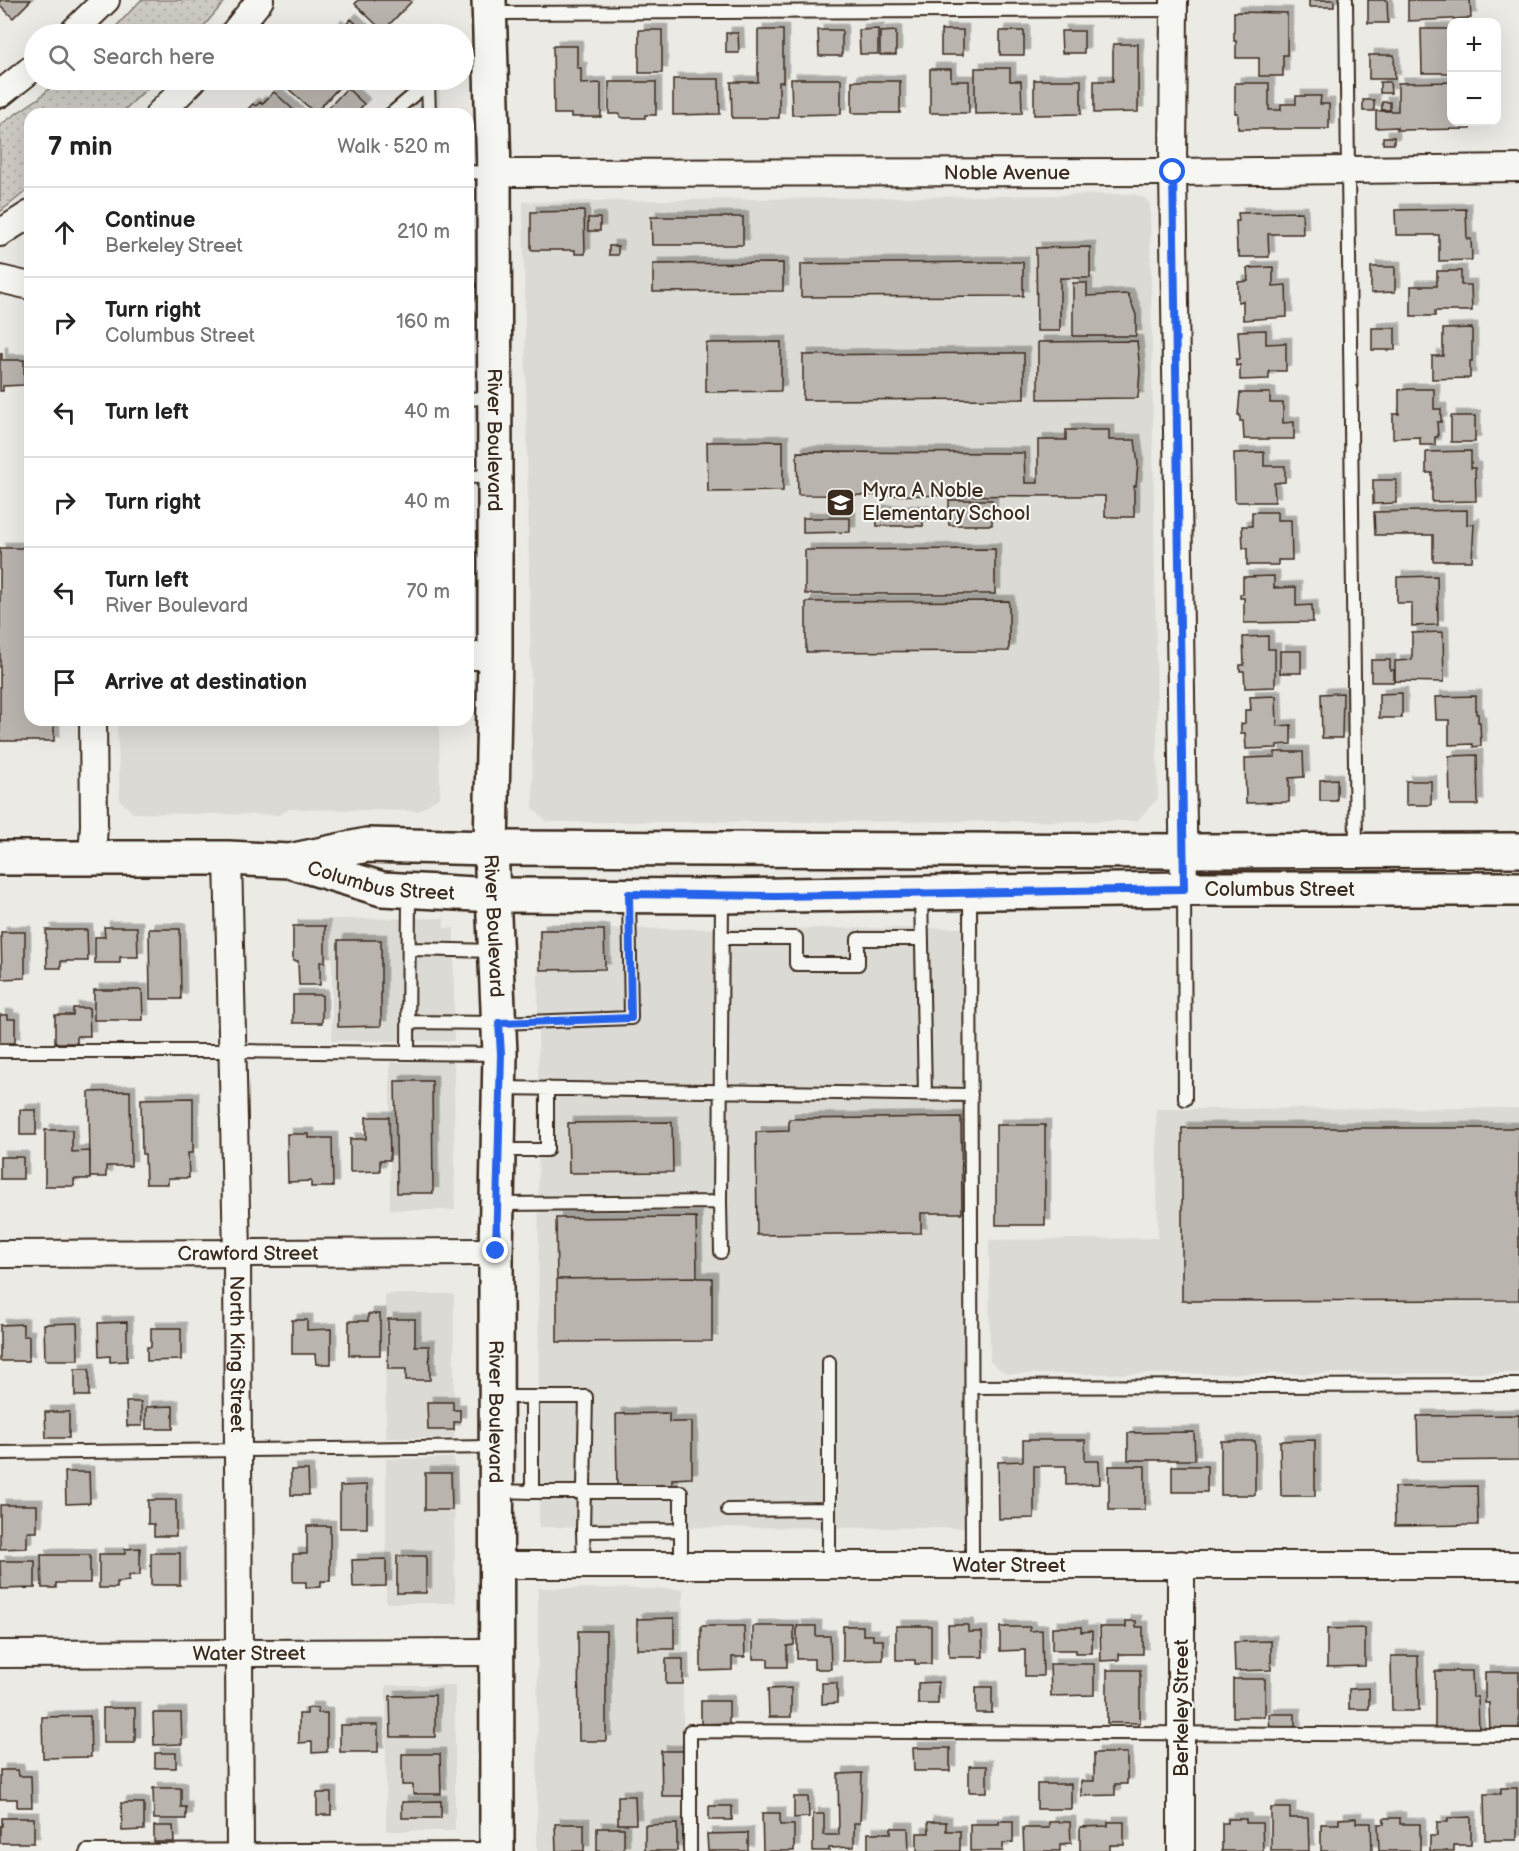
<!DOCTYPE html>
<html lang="en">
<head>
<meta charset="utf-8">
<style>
	:root { --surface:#fff; --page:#f2f2f2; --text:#222; --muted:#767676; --line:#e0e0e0 }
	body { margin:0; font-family:"Balsamiq Sans",sans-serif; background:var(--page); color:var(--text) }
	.controls { position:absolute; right:18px; top:18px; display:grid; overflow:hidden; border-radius:12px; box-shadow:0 6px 24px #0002 }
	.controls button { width:54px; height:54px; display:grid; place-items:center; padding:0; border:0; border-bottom:2px solid var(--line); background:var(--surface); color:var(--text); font:30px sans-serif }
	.stop { position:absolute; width:18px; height:18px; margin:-14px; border:4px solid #2563eb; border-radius:50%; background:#fff }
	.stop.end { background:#2563eb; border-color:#fff; box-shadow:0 2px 6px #0008 }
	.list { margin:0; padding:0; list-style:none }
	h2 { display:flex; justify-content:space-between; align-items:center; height:78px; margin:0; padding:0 24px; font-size:26px }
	h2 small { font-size:20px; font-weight:400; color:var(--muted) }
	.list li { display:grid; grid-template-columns:39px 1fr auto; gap:18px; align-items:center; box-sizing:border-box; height:90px; padding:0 24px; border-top:2px solid var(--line) }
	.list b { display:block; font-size:22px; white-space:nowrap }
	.list p { margin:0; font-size:20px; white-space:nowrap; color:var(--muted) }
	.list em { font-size:20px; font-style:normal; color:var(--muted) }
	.icon { flex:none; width:33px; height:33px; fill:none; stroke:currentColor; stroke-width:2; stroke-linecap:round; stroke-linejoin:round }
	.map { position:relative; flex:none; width:1519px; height:1851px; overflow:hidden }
	.search { position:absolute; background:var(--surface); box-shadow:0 6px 24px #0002; left:24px; top:24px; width:450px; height:66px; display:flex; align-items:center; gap:15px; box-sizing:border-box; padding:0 21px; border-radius:33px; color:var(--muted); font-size:22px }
	.panel { position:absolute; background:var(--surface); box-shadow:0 6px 24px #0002; left:24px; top:108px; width:450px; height:618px; border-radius:18px }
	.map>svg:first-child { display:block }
</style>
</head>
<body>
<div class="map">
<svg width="1519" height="1851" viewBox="0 0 1519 1851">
	<defs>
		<pattern id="park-dots" width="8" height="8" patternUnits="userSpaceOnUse" patternTransform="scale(1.5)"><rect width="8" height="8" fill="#cdcac4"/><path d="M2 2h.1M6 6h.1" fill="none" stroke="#b1aea8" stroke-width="1.8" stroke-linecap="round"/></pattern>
		<filter id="shadow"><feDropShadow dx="5.5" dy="-5.5" stdDeviation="0" flood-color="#0004"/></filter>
	</defs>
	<rect width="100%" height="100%" fill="#ebeae5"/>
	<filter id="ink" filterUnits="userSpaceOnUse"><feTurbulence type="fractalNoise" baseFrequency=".0167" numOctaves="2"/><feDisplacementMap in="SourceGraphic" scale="12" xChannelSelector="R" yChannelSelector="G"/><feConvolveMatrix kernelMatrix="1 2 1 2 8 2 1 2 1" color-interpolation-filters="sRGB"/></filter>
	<g filter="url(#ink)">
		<!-- built -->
		<path fill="#dcdad4" d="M414,80H440V114H381Z
			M1133,194L1145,198L1150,205L1158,798L1137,821L548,822L533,809L523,202Z
			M117,720H439L440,797L418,811L289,809L279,815L133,813L120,800Z
			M444,918V928H454V1041H332V919Z
			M962,928L964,1528L539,1527L538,929Z
			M390,1062H454L455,1210H390Z
			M1519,1108V1373L1006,1374L990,1361L989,1240L1158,1238L1156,1109Z
			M385,1294H454V1438H386Z
			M454,1458L455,1603H386V1459Z
			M538,1588L683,1589V1851H537Z
			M386,1685H455V1831H386Z"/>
		<!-- park -->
		<path fill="url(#park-dots)" stroke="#847a71" stroke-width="1.5" d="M141,0H226L197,34H109Z
			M59,80H156L120,114H30V188L0,212V125L39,98Z"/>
		<!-- building -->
		<path fill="#bab4ae" stroke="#3b2a1e" stroke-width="1.5" filter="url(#shadow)" d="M0,0H31L13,18L0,5Z
			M358,0H409L411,2L383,31L355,4Z
			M1309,0H1334V7H1309Z
			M1368,0H1387L1388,23H1368Z
			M1408,0H1470L1471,18L1408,21Z
			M1234,12L1287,13V55H1283V76H1259V58H1236V41H1234Z
			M351,19L367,34H328L336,26L341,30Z
			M878,29V54H860L859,30Z
			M1421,29H1452V73H1422Z
			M639,30H662V73H639Z
			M758,30H783V82H779V118H732L731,82H758Z
			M818,30H842V56H819Z
			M941,30H963V55H941Z
			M896,31V55H880V32Z
			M1000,31H1024V55H1000Z
			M1061,31H1084V53H1062Z
			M726,33H738L739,53H726Z
			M1113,44H1138V112L1094,113V81H1113Z
			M553,46H577V68H581V84L601,83V117H571V114H554Z
			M1369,55H1394L1395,79H1369Z
			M975,68H1010V81H1021L1022,113L975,114Z
			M930,69H951V81H969V113H930Z
			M673,79H719L720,114L673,115Z
			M791,79H841V114L792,115Z
			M284,80H337L342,84L315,113L281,82Z
			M1034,80H1081V114L1034,115Z
			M852,81H900V113H852Z
			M609,82H656V115H645V118H624L620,117V114H609Z
			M1380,82H1390L1391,93H1380Z
			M1452,82V122H1470V129L1397,130V127L1376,128V111H1398V83Z
			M1235,83H1269V110H1281V104H1296V96H1321L1320,104H1329V129H1238V113H1235Z
			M347,88L364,104L355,114H323Z
			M274,92L298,114H243L253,104L256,106L260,102L262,104Z
			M1363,100H1374V111H1363Z
			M1382,102H1390V110H1382Z
			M1383,137H1394V144H1383Z
			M1466,209L1467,239H1471L1472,260L1439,261V235H1396L1395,210Z
			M584,211L585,254H575V250H531V212Z
			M1302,212L1303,234H1268L1269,257H1239V252H1237L1236,221H1239L1238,213Z
			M651,217H743V245H652Z
			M588,218H600V231H588Z
			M609,246H618V255H609Z
			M1090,247V278H1060V331H1037L1036,248Z
			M987,262H1023V296L801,297V264Z
			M783,263V291L653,292V264Z
			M1273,267V286L1286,285L1287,317L1243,320V301L1238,302V282L1248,281L1247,268Z
			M1371,267H1395V292L1371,293Z
			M1437,271H1461V285H1471L1472,311H1435V316H1411V286H1437Z
			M1073,283H1087V296L1128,294L1136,315V336H1073Z
			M1372,328H1395V350H1372Z
			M1472,328V361H1470V378L1432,379V356H1443V329Z
			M1266,330V344L1286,343V371H1269V379L1240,380V365L1236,366V359H1240L1238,331Z
			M1137,341L1140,371L1138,398L1038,399V342Z
			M781,342V391L706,392V343Z
			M0,353H2V360H24V385L3,386V391H0Z
			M988,353H1024V399L803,400V355Z
			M1409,389H1434V409H1441V422H1437L1438,437H1435V445H1420V437L1393,438V414H1399V390Z
			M1240,393H1270V403H1283V423L1294,422V439H1244L1243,421H1240V415H1238Z
			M1451,416H1475V442H1451Z
			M1066,430H1109V440H1135L1138,464L1136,486H1134V517H1105V496L798,495L797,452L1024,453L1025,483H1038V440H1066Z
			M783,441V491L708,492L707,442Z
			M1471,451V468H1475L1476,501L1432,502V473H1426V452Z
			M1264,452V466H1285V482L1274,483L1275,502H1235L1234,453Z
			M1373,480H1396V503L1373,504Z
			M949,500H992V525H949Z
			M1467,510V525L1474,524L1472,561H1433V535H1375L1374,512Z
			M876,511H923V526H877Z
			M1252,512H1277V520H1291L1292,560H1278V565H1247V548H1243L1242,526H1252Z
			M803,518H850V532L803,533Z
			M0,548H30V720H54V741H0Z
			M995,549V594H805V550Z
			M1274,576V588L1296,587V606L1312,605L1313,622L1244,623V598H1240V594H1243V577Z
			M1437,576L1438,625L1412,626V603H1397V577Z
			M1009,601V651L806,652V602Z
			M1443,632L1444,682L1395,681V661L1412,660V633Z
			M1268,636V649H1275V687L1245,688L1244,671H1240V665H1244L1243,637Z
			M1280,651H1301V673H1280Z
			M1371,660H1390V670H1394V682H1371Z
			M1343,693L1342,738H1322L1321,694Z
			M1402,693V718H1379V694Z
			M1276,696L1277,726L1291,725V744L1277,745V748L1246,749L1245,733H1241V724L1245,723V710H1251L1250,697Z
			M1476,696V714H1478V722H1480L1481,746L1473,747V744L1449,745V720H1436L1435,697Z
			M1275,752H1303L1304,777L1289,778V802L1246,803L1245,758L1275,757Z
			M1477,755L1478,805H1450L1449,756Z
			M1337,779V801H1320V780Z
			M1406,781H1431V805H1406Z
			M293,926H325V962H320V985H299L298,961H293Z
			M104,927H137L138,957H120V963H95V937H105Z
			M149,929H180L181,999H150Z
			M46,930H87L88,961H61V968H47Z
			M540,930H604L605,969L540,970Z
			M1,932H25V978L2,979Z
			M338,940H381V1026L338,1027Z
			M94,990H142L143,1020H94Z
			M293,995H322V1023H293Z
			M73,1008H89L90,1036H77V1043H55V1015H73Z
			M0,1015H8V1019H15V1043H0Z
			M395,1081H432L433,1193H397Z
			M130,1091L131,1166H106V1177H90L89,1092Z
			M193,1098V1153H188L189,1178H168V1184H146L145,1154H142L141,1099Z
			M20,1110H36V1135H20Z
			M366,1117H389L390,1160H380V1171L350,1172V1139H366Z
			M961,1117L962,1213H921V1233L757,1235L756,1132L789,1131V1119Z
			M672,1122L673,1172L569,1173L568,1123Z
			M996,1125H1045V1225H996Z
			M1182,1128H1519V1300L1182,1301Z
			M45,1130H72V1152L90,1151V1179H74V1186H45Z
			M287,1134H309V1138H332L333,1187H311V1181L288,1182Z
			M0,1157H23V1179H0Z
			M696,1217L697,1277L557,1279L556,1218Z
			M697,1277V1278H712V1341L557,1342V1279Z
			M368,1314H380V1355H349V1321H368Z
			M388,1319H415V1346H429L430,1380H406V1369H388Z
			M292,1320H307V1330L331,1329V1364H316L315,1354H292Z
			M127,1322V1361L110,1362V1356L99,1357L98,1323Z
			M77,1323L78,1360H45L44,1324Z
			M23,1324V1336H29V1361H0V1325Z
			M151,1328H181V1360L147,1361V1347H151Z
			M75,1369H89V1396H75Z
			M126,1402H141L142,1426H127Z
			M427,1402H453V1410H460V1422H454V1430H428Z
			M173,1406V1429H146V1407Z
			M45,1412H69V1438H46Z
			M669,1413V1422H692V1478L672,1479V1489H617L616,1414Z
			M1519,1415V1460L1418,1461L1417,1416Z
			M1194,1432L1195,1460H1128V1433Z
			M1023,1440H1085V1461H1099L1100,1484L1066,1485V1466H1034V1518L999,1519L998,1462L1023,1461Z
			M1315,1440V1496H1281L1280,1441Z
			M1221,1441H1255V1495H1221Z
			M1109,1466H1145V1510H1109Z
			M1172,1466H1207V1492H1172Z
			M291,1470H308L309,1495H291Z
			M65,1472H89L90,1503L66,1504Z
			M425,1473H451L452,1510H425Z
			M367,1485V1528H340V1486Z
			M1477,1486L1478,1525L1395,1526L1394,1487Z
			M148,1500H176V1536H154V1524H148Z
			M0,1505H37V1532H27V1548L0,1549Z
			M307,1526H330V1581H321V1587L306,1588V1582H293V1554H307Z
			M140,1548V1575H129V1581L117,1582V1588H99V1554H125V1549Z
			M151,1553H180V1585H151Z
			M41,1555H90V1583H56V1588H42Z
			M397,1556H426V1593H397Z
			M386,1559V1586L353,1587L352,1560Z
			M0,1561H35V1588L1,1589Z
			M674,1618V1649H637V1619Z
			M1126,1621H1136V1627H1143V1654H1119V1660L1101,1661L1100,1627H1126Z
			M948,1625H968V1632H982L983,1657H949Z
			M701,1626H744L745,1657H732V1670L701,1671Z
			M753,1626H794V1645L787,1646V1667H768V1659H753Z
			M797,1626H816V1636H830L831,1669H814V1659H797Z
			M843,1626H863V1635H873V1640H883V1660L843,1661Z
			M896,1626H931V1664H915V1660H896Z
			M1000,1627H1030V1631L1042,1630L1043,1676H1025V1650L1000,1651Z
			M1052,1627H1081V1632L1092,1631V1653H1076V1650H1052Z
			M1365,1628V1666L1327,1667V1629Z
			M578,1631H606V1741H579Z
			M1271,1641V1670L1235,1671L1234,1642Z
			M1391,1656H1418L1419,1711H1392Z
			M666,1659H683V1684H666Z
			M1050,1664H1094V1695L1051,1696Z
			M1107,1670H1140V1723H1107Z
			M1435,1671H1472L1473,1697H1478L1479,1732L1435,1733Z
			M1485,1672H1519V1733H1490L1489,1703H1485Z
			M1233,1679H1265V1717H1233Z
			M938,1682V1704H918V1683Z
			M822,1683H837V1703L822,1704Z
			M976,1687H992V1713H976Z
			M791,1688V1717H769L768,1689Z
			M1369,1688V1709H1349V1689Z
			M435,1695V1737H391L390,1696Z
			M701,1701H729V1723L701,1724Z
			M103,1708H135V1743H103Z
			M307,1708H318V1713H327V1752L312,1753V1742L299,1743V1714H307Z
			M153,1713H181L182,1744L154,1745Z
			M1269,1714H1295V1734H1270Z
			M90,1716L91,1757L43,1758L42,1717Z
			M340,1725H378V1752H340Z
			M913,1748H950V1771H914Z
			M661,1751H686V1796H662Z
			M155,1753H176V1768H155Z
			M1094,1753H1127V1784H1115V1795L1081,1796V1781H1094Z
			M402,1754H440L441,1794H413V1785H402Z
			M969,1766H987V1792H969Z
			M0,1770H18L19,1776H31L32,1807H17V1799H0Z
			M862,1773L860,1823H854V1847L829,1848V1851H813V1814H824V1835H839L838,1774Z
			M1037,1784H1071V1809H1037Z
			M153,1788H181V1807H186V1819H154Z
			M1501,1788H1517V1840H1485L1484,1794H1501Z
			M317,1793H331V1815H317Z
			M618,1796H635L636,1824H618Z
			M794,1797H808L809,1817L794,1818Z
			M441,1801V1818H402V1802Z
			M121,1803H144V1830L122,1831Z
			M709,1806H732V1820H709Z
			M1271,1808H1290V1818H1308L1309,1851H1271Z
			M762,1813H780V1825H794V1851H763Z
			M1471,1817V1845H1454V1851H1430V1836H1437V1822H1448V1818Z
			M2,1818H34V1843H0V1826H2Z
			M1356,1818V1823H1371L1372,1851H1321V1824H1339V1819Z
			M1384,1818H1400V1824H1420V1851H1379L1378,1824H1384Z
			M1228,1819H1246V1823H1262L1263,1851H1222V1823H1228Z
			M999,1821H1013V1842L1003,1843V1851H970V1824H999Z
			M928,1822H946V1831H960V1851H917V1833H929Z
			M1049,1822H1070L1071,1843L1060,1844V1851H1024L1023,1828H1049Z
			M1108,1822H1124V1845H1110V1851H1080V1827L1108,1826Z
			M555,1824H584V1851H556Z
			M677,1824V1851H645V1825Z
			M154,1826H173L174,1842H154Z
			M597,1828H624V1851H597Z
			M891,1828H908L909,1851H868V1833H891Z
			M748,1833V1851H708L707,1834Z"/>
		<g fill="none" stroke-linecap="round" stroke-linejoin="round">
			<defs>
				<path id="lane" d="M1346,0L1356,849
					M491,13L1174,10
					M391,114L428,83L429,114
					M468,172L492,173
					M468,399L494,397
					M468,477L494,476
					M1184,891L1185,1099
					M921,894L925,1094
					M970,894L972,1564
					M722,938H796V964H858V939H922
					M410,949L495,951
					M408,1022L499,1023L631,1018L629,896
					M0,1051H233L499,1054
					M408,1052L409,891
					M501,1088L971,1095
					M500,1150H547V1088
					M720,1202L721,1252
					M499,1204L720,1202L722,898
					M972,1387L1519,1385
					M498,1397H586L583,1531L680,1530
					M532,1397V1492H681V1564
					M0,1453L496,1447
					M497,1491L532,1492
					M728,1510L829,1509
					M583,1531L584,1565
					M829,1564V1362
					M87,1851L497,1849
					M690,1851V1731L1519,1735"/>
				<g id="street">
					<path d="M1174,0L1173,172L1184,889"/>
					<path d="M71,34L106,0"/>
					<path d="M233,34L260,0"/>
					<path d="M0,94L34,67"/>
					<path d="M159,114L193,80"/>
					<path id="s1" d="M494,173L1173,172L1519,168"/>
					<path d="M0,233L30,214"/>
					<path d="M0,279L30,286"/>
					<path d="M468,656H495"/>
					<path d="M92,857L94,825L93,720"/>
					<path id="s2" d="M228,858L237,1253L240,1851"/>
					<path id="s3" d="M0,1254L496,1252"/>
					<path d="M1181,1564V1851"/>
					<path id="s4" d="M497,1565H1519"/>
					<path id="s5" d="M0,1654L497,1652"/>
				</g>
				<g id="secondary">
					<path id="s6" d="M489,0L494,173L495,476V656L491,848L500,1054L496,1252L497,1851"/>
					<path id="s7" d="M0,858H228L290,861L382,889L494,895L722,896L1184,889H1519"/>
					<path d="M294,860L367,845L491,848L1183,851L1519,850"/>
				</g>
			</defs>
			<!-- lane casing -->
			<use href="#lane" stroke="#3b2a1e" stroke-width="16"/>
			<!-- street casing -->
			<use href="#street" stroke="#3b2a1e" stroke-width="30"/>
			<!-- secondary casing -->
			<use href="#secondary" stroke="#3b2a1e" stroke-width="38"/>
			<!-- lane -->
			<use href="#lane" stroke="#f6f6f2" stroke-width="12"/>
			<!-- street -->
			<use href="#street" stroke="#f6f6f2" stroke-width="26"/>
			<!-- secondary -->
			<use href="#secondary" stroke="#f6f6f2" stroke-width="33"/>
		</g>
	</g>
	<g fill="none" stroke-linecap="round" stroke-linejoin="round" filter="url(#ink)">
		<!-- route -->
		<path stroke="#2563eb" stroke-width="8" d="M496,1251L501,1054L499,1023L631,1018L629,894L777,896L1184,889L1173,172"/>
	</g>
	<!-- icons -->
	<defs>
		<symbol id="school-square" viewBox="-11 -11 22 22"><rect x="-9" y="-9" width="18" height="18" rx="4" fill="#3b2a1e" stroke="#f6f6f2"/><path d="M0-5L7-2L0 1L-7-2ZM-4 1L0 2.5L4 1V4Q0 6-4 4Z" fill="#fff"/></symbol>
	</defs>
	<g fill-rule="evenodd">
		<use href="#school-square" x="824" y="486" width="33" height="33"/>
	</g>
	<g text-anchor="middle" stroke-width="4.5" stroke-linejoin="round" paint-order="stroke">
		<!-- street labels -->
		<g font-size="20" fill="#3b2a1e" stroke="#f6f6f2">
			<text dy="7" stroke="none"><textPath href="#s1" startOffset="513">Noble Avenue</textPath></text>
			<text dy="7" stroke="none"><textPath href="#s6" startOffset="440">River Boulevard</textPath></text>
			<text dy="7" stroke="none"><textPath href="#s7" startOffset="384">Columbus Street</textPath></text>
			<text dy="7" stroke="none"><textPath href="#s7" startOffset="1284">Columbus Street</textPath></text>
			<text dy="7" stroke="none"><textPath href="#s6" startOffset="926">River Boulevard</textPath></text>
			<text dy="7" stroke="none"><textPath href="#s3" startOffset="248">Crawford Street</textPath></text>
			<text dy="7" stroke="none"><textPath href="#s2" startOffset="496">North King Street</textPath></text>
			<text dy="7" stroke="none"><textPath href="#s6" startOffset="1412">River Boulevard</textPath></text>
			<text dy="7" stroke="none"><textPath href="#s4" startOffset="512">Water Street</textPath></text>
			<text dy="7" stroke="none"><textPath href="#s5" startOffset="249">Water Street</textPath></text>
			<text transform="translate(1181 1708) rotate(-90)" y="7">Berkeley Street</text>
		</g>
		<!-- poi labels -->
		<g font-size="20" fill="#3b2a1e" stroke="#f6f6f2" text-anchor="start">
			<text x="862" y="497">Myra A Noble<tspan x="862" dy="23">Elementary School</tspan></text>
		</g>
	</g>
</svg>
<div class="controls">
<button>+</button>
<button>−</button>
</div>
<div class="stop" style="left:1173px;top:172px"></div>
<div class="stop end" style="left:496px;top:1251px"></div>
<div class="search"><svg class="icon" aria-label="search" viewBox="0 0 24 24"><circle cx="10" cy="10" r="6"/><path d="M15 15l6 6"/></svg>Search here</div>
<section class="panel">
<h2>7 min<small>Walk · 520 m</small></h2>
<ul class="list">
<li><svg class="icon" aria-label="ahead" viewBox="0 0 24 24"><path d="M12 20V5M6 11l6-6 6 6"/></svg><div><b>Continue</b><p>Berkeley Street</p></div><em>210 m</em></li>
<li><svg class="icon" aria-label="right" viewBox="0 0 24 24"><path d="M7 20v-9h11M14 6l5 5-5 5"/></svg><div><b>Turn right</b><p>Columbus Street</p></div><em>160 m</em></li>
<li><svg class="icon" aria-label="left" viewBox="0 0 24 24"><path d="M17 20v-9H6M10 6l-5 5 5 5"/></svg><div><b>Turn left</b></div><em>40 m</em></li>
<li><svg class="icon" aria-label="right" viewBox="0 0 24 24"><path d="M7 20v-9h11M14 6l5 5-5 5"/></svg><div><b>Turn right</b></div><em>40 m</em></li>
<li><svg class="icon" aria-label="left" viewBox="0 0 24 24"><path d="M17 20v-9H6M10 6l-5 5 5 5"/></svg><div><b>Turn left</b><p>River Boulevard</p></div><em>70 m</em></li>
<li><svg class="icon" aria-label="arrive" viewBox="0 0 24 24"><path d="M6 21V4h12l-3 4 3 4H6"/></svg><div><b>Arrive at destination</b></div></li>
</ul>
</section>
</div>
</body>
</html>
